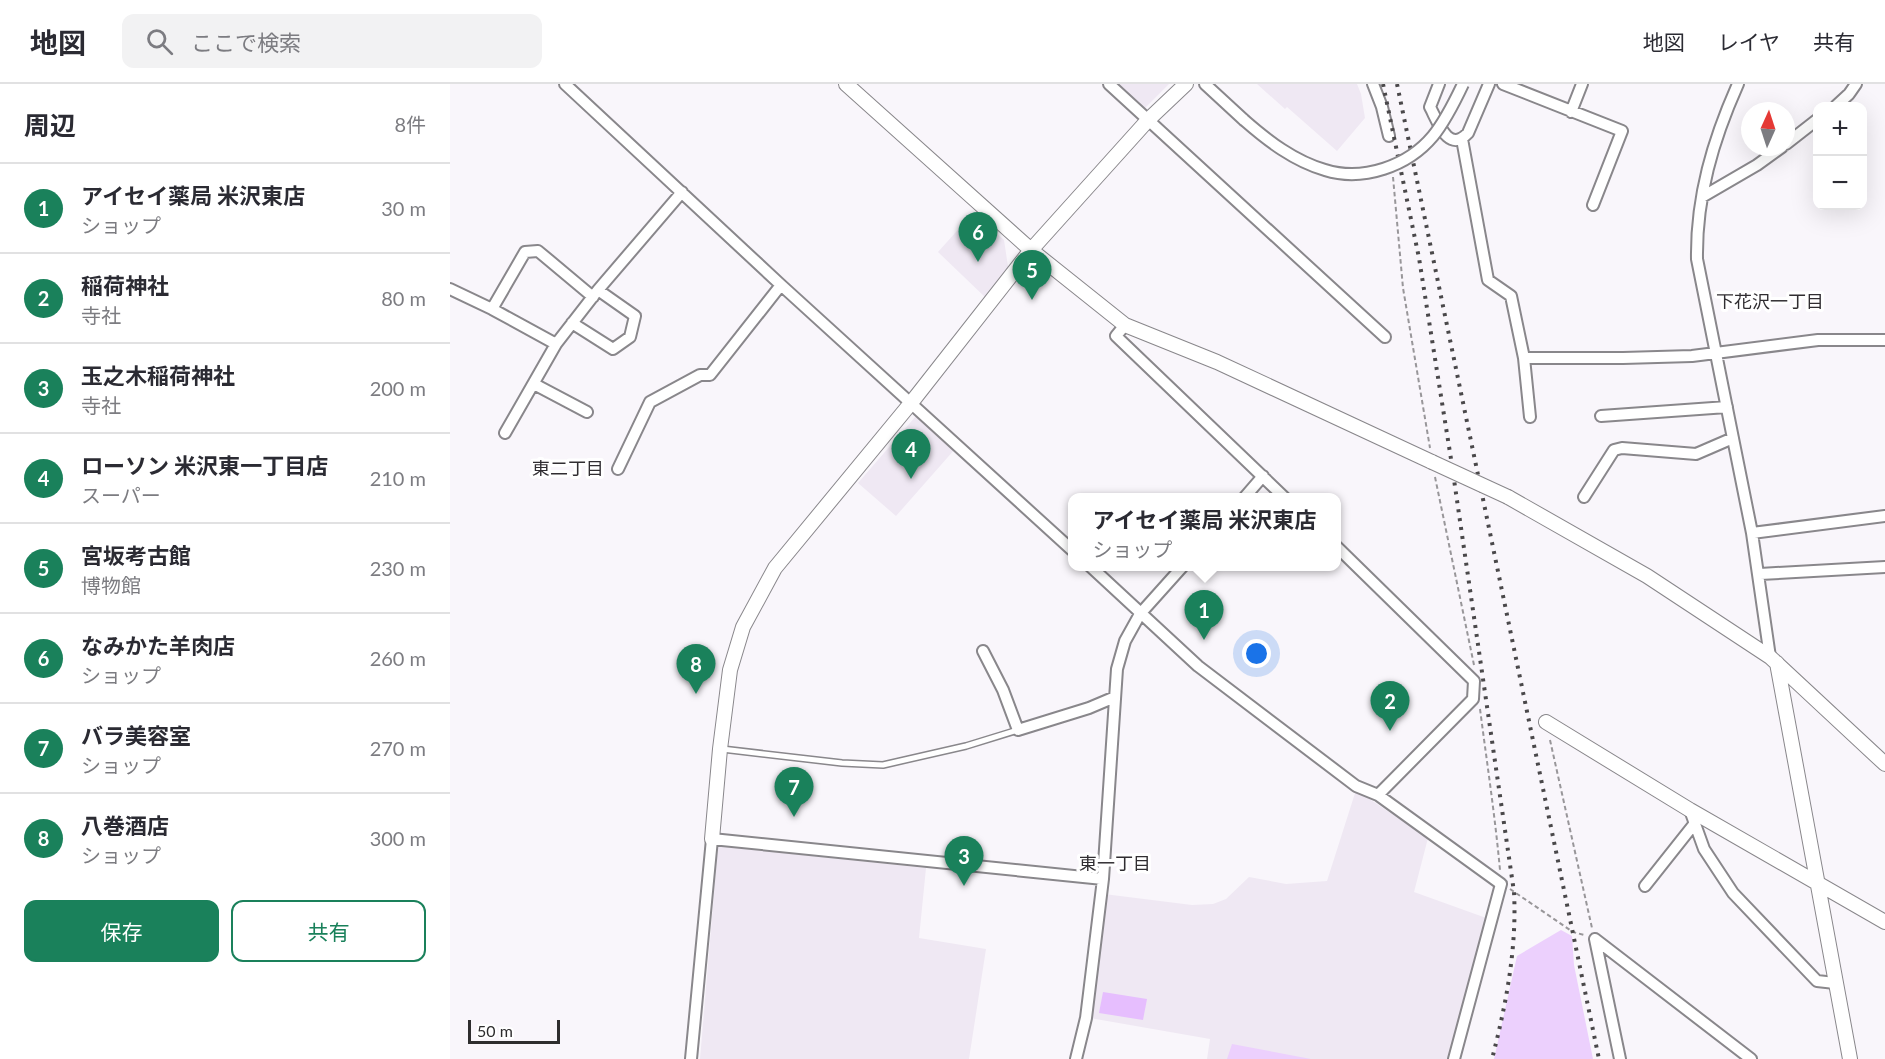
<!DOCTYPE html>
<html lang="ja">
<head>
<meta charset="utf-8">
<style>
	:root { --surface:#fff; --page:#f2f2f3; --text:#2b2b33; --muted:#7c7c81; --line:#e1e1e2; --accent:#1a815b }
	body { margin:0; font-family:Lato,"Noto Sans JP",sans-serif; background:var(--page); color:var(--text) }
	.controls { position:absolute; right:18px; top:18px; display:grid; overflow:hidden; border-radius:12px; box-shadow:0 6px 24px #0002 }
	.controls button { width:54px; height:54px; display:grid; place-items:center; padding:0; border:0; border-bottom:2px solid var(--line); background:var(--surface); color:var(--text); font:30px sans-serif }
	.compass { position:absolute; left:1291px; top:18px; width:54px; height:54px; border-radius:50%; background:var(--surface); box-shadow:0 6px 24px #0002; rotate:3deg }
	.scale { position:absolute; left:18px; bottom:15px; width:92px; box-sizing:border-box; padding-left:6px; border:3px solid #2e2d2e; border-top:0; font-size:16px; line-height:21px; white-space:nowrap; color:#2e2d2e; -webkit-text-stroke:4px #fff; paint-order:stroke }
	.you { position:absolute; left:807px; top:570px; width:21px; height:21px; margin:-15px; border:4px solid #fff; border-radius:50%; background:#1a73e8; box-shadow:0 0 0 9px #1a73e833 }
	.badge { display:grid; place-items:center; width:39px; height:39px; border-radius:50%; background:var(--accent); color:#fff; font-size:20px; font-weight:700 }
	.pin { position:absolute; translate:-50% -50px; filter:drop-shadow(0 2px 3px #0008) }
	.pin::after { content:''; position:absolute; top:32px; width:21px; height:18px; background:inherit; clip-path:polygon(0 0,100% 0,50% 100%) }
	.popup { position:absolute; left:618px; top:409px; width:273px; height:78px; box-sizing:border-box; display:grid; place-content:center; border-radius:12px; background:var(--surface); filter:drop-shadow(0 2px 4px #0005); font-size:20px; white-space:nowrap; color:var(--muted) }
	.popup b { font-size:22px; color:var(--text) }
	.popup::after { content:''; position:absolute; left:50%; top:100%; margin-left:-12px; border:12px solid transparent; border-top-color:var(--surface) }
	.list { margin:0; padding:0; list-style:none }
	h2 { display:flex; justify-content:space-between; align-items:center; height:78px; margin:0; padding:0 24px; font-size:26px }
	h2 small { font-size:20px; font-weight:400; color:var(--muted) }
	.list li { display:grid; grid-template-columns:39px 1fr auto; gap:18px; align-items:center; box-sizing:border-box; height:90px; padding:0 24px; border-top:2px solid var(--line) }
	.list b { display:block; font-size:22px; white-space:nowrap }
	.list p { margin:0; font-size:20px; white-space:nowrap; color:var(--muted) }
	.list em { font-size:20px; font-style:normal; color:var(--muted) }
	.actions { display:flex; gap:12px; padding:18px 24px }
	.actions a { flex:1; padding:14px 0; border:2px solid var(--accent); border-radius:12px; text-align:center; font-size:21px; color:var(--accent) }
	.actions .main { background:var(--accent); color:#fff }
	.icon { flex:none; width:33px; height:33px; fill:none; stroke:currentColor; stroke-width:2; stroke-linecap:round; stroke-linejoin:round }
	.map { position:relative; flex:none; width:1435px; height:975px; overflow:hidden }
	header { display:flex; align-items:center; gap:36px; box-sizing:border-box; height:84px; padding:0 30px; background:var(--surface); border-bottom:2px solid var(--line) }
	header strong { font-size:28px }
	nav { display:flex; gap:33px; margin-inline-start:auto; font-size:21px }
	.search { width:420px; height:54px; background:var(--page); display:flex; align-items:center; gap:15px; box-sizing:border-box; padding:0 21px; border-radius:12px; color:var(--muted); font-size:22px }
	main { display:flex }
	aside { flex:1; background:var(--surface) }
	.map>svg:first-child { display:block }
</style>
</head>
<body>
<header>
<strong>地図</strong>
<div class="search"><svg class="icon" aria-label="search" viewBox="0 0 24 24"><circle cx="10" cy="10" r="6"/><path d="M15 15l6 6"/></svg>ここで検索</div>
<nav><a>地図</a><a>レイヤ</a><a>共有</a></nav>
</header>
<main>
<aside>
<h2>周辺<small>8件</small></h2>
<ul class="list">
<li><span class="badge">1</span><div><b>アイセイ薬局 米沢東店</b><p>ショップ</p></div><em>30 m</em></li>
<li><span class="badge">2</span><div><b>稲荷神社</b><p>寺社</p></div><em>80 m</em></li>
<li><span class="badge">3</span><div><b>玉之木稲荷神社</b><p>寺社</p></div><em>200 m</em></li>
<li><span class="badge">4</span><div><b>ローソン 米沢東一丁目店</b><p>スーパー</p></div><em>210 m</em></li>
<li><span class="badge">5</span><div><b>宮坂考古館</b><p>博物館</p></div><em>230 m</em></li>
<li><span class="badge">6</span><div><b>なみかた羊肉店</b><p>ショップ</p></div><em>260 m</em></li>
<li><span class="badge">7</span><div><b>バラ美容室</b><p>ショップ</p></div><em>270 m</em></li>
<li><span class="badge">8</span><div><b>八巻酒店</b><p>ショップ</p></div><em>300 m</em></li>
</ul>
<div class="actions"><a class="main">保存</a><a>共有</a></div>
</aside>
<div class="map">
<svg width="1435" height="975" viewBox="0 0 1435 975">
	<rect width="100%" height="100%" fill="#f9f6fb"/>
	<!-- built -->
	<path fill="#efe8f3" d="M668,0H719L695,24Z
		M807,0H907L911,10L915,34L887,67L837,23L835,25Z
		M523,129L554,156L559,189L537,215L488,168Z
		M466,332L505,365L446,432L408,399Z
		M906,706L978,754L964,808L1039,835L1000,975H757L760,955L640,934L654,810L742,821L763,820L776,815L799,793L836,800L877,797Z
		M268,762L476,784L469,854L536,865L519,975H250Z"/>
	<!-- green -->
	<path fill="#ecd0fd" d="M1111,846L1122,852L1124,881L1143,975H1044L1067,872Z
		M782,960L861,975H777Z"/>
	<!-- water -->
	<path fill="#e6befe" d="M653,908L697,915L693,936L649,929Z"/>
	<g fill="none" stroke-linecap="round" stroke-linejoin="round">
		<defs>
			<path id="service" d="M272,665L392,679L433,681L516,662L568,646"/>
			<path id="minor" d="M115,0L331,201L622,466
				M659,0L935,253
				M755,0L794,36
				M923,0L932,23L939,52
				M989,0L980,23C988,38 998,70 1018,49L1039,0
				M1053,0L1172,47L1143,121
				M1288,0C1263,56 1246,113 1247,175L1302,449L1320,573
				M1386,22L1399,10L1406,0
				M1121,28L1132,0
				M1012,55L1038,196L1061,212L1074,274H1173L1242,272L1368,256H1435
				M1336,60L1368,35
				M1252,113L1307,81L1332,63
				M0,205L42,225L106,260
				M42,225L75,168L88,167L143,213
				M122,239L163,265L180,253L185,232L148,206
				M675,241L666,252L835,414
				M1074,274L1080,333
				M84,300L137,328
				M1151,332L1277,323
				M55,349L106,260L148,206L232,108
				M168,385L200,318L250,291H260L331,201
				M1134,413L1164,366L1172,364L1246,370L1283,354
				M794,414L813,392
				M1302,449L1435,432
				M886,462L1024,597L1023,615L928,711
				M640,482L748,582L906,702L928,711L1051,800L1004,975
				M1310,490L1435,483
				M533,567L553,606L568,646L639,624L665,613
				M1240,726L1254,765L1283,809L1367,897L1385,899
				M1195,802L1245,739
				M1145,855L1301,975
				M1145,855L1170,975
				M241,975L262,755L653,795
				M626,975L636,934L653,795L667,585L675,557L690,530L733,482"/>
			<path id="tertiary" d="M396,0L581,166L675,241L767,278L982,378
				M1058,413L1197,492L1320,573L1435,680
				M1327,579L1400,975
				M1096,638L1240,726L1435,838
				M262,755L270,665L280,586L293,543L325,484L461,319L581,166L698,36L736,0"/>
		</defs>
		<!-- service casing -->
		<use href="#service" stroke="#89878b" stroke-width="8"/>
		<!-- minor casing -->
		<use href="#minor" stroke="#89878b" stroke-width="14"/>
		<!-- tertiary casing -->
		<use href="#tertiary" stroke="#89878b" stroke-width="16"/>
		<!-- path -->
		<path stroke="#989699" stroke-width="2" stroke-dasharray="4.5 3" stroke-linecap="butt" d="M943,93L953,204L980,364
			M985,393L1024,581
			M1030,625C1037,679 1045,732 1050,786
			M1100,656L1142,844
			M1060,805L1123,848L1134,851"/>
		<!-- service -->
		<use href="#service" stroke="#fff" stroke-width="5"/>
		<!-- minor -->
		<use href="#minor" stroke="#fff" stroke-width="10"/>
		<!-- tertiary -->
		<use href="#tertiary" stroke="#fff" stroke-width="14"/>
		<!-- rail -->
		<path stroke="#4a484a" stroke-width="4" stroke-dasharray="3 6" stroke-linecap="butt" d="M933,0L969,174L1001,375L1064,808C1067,864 1056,921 1042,975
			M947,0L1149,975"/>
		<defs>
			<path id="minor-bridge" d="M794,36C818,57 844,77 875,86C913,98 958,82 983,52C995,37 1005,17 1013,0"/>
			<path id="tertiary-bridge" d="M982,378L1058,413"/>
		</defs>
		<!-- minor-bridge casing -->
		<use href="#minor-bridge" stroke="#89878b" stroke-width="14" stroke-linecap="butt"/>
		<!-- tertiary-bridge casing -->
		<use href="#tertiary-bridge" stroke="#89878b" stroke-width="16" stroke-linecap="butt"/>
		<!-- minor-bridge -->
		<use href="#minor-bridge" stroke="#fff" stroke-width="10"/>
		<!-- tertiary-bridge -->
		<use href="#tertiary-bridge" stroke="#fff" stroke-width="14"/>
	</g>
	<g text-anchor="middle" stroke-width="6" stroke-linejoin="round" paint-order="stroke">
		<!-- neighbourhood labels -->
		<g font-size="18" fill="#302d31" stroke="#fff">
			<text x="1320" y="224">下花沢一丁目</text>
			<text x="118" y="391">東二丁目</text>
			<text x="665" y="786">東一丁目</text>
		</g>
	</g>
</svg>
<div class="controls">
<button>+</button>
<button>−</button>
</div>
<svg class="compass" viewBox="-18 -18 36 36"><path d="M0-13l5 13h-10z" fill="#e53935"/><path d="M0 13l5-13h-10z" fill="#7c7c81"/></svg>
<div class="scale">50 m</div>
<div class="you"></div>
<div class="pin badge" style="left:754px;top:556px">1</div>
<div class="popup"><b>アイセイ薬局 米沢東店</b>ショップ</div>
<div class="pin badge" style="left:940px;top:647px">2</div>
<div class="pin badge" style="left:514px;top:802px">3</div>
<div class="pin badge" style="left:461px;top:395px">4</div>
<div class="pin badge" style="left:582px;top:216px">5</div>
<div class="pin badge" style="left:528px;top:178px">6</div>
<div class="pin badge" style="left:344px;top:733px">7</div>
<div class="pin badge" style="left:246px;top:610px">8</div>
</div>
</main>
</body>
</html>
